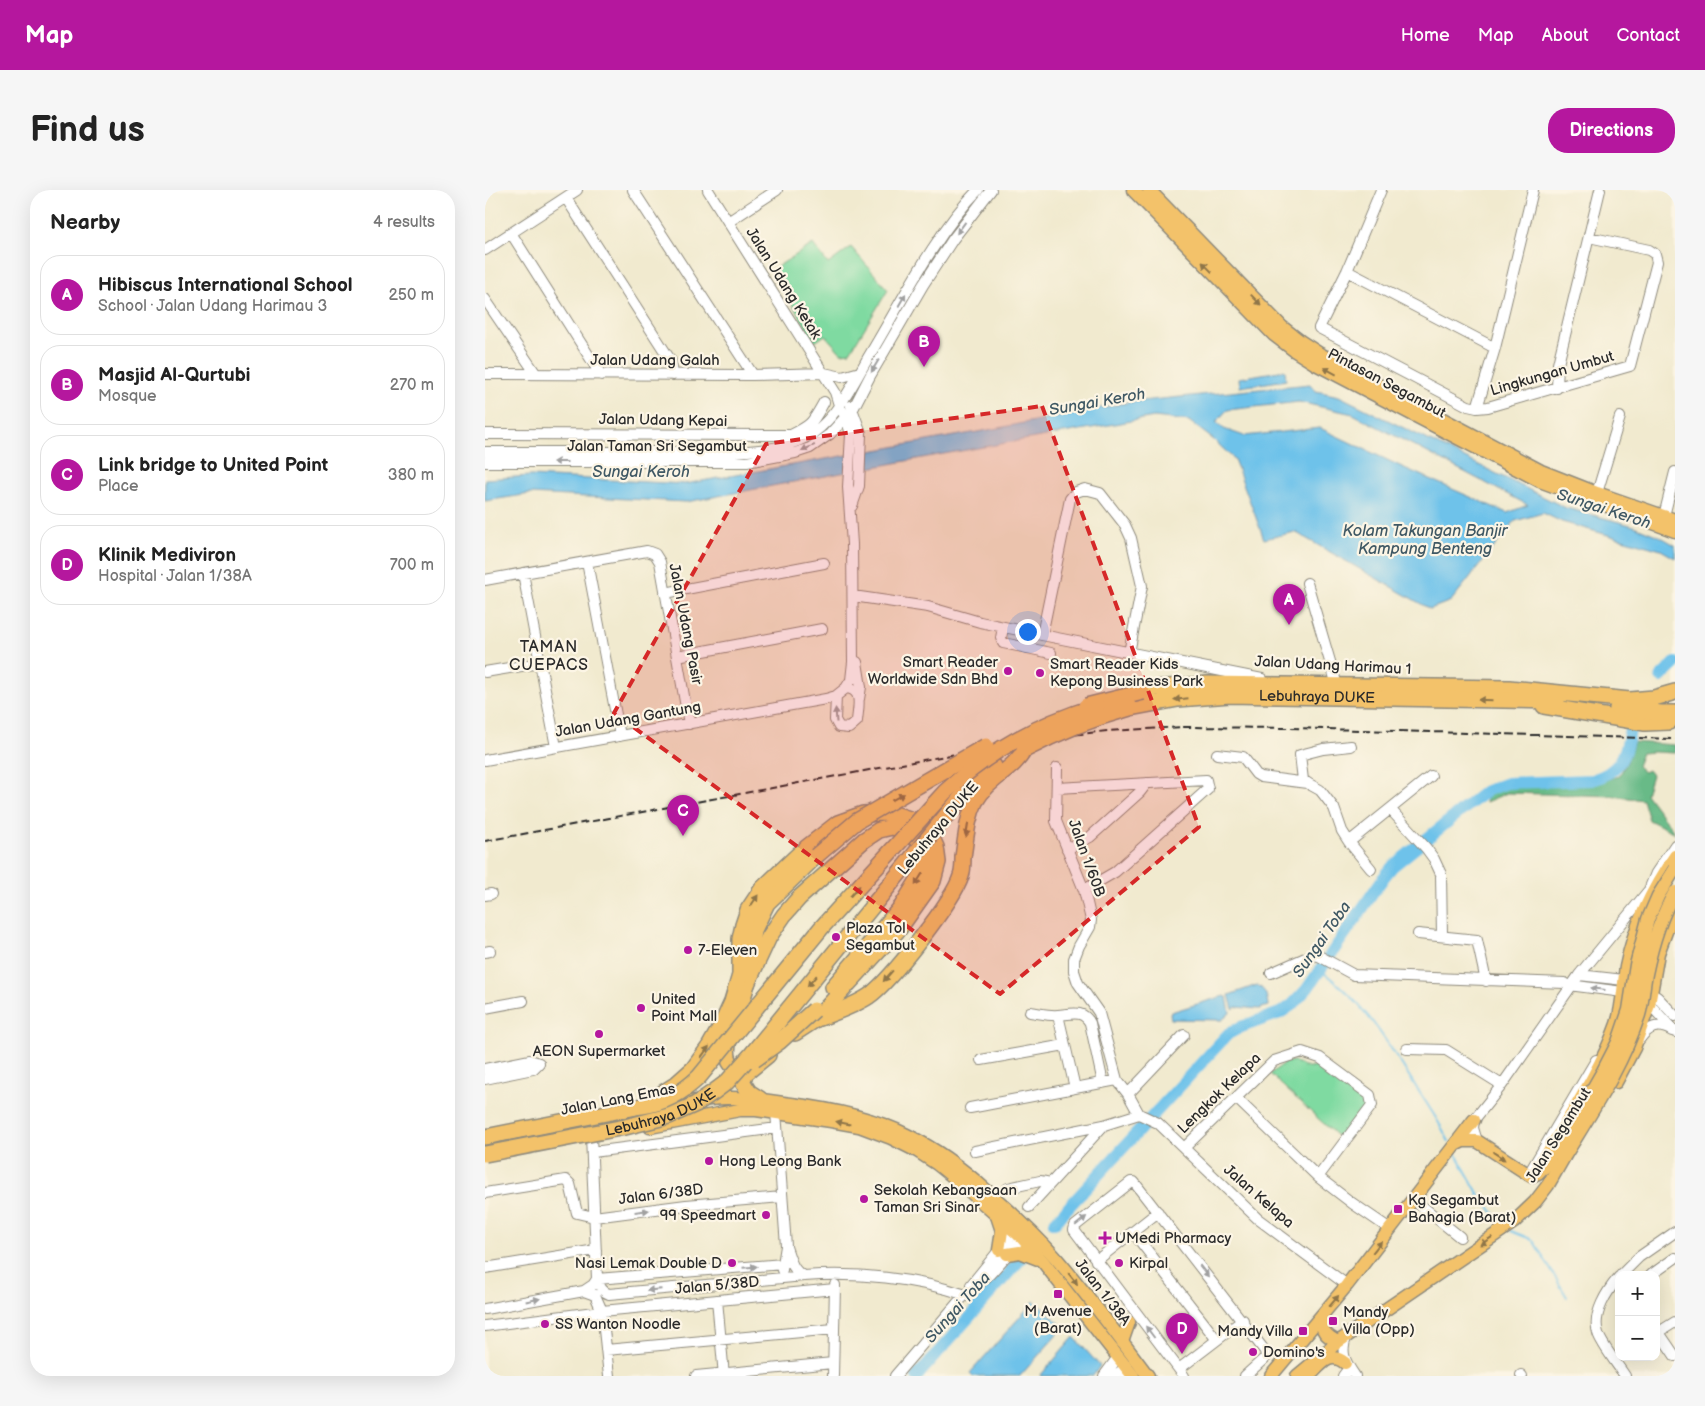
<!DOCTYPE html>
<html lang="en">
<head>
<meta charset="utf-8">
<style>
	:root { --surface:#fff; --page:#f6f6f6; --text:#222; --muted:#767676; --line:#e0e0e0; --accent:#b5179e }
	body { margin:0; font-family:"Balsamiq Sans",sans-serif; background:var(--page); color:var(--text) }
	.controls { position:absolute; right:15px; bottom:15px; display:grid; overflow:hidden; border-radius:10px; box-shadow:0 5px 20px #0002 }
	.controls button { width:45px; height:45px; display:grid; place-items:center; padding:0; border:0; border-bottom:1px solid var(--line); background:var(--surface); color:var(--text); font:25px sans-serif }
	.you { position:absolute; left:542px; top:441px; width:18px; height:18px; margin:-12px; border:4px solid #fff; border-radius:50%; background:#1a73e8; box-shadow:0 0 0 8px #1a73e833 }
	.badge { display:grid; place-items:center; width:32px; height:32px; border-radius:50%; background:var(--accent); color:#fff; font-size:16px; font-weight:700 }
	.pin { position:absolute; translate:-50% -41px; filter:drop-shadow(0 1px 2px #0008) }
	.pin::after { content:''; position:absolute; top:26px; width:18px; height:15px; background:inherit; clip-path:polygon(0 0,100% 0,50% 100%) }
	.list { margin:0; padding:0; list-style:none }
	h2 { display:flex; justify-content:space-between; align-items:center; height:65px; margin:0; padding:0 20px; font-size:21px }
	h2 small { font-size:16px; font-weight:400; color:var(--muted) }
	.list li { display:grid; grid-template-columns:32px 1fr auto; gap:15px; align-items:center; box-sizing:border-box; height:80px; margin:0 10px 10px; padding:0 10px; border:1px solid var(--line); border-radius:20px }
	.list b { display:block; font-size:19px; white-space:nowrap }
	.list p { margin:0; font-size:16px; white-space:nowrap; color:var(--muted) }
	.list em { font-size:16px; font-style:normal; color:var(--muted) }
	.map { position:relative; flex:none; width:1190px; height:1186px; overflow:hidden; border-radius:20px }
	header { display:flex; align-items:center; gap:30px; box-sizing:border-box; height:70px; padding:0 25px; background:var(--accent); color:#fff }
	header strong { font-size:24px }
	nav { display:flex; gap:28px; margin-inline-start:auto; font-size:18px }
	.intro { display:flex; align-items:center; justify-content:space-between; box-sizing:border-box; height:120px; padding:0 30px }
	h1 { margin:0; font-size:35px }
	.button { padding:12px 22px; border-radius:20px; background:var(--accent); color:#fff; font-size:18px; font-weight:700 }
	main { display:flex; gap:30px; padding:0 30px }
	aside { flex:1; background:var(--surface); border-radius:20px; box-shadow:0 5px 20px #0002 }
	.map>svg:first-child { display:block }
</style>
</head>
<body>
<header>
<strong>Map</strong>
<nav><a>Home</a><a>Map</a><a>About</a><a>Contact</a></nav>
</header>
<div class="intro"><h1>Find us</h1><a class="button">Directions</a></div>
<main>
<aside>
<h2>Nearby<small>4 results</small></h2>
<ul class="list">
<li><span class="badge">A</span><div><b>Hibiscus International School</b><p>School · Jalan Udang Harimau 3</p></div><em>250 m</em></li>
<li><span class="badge">B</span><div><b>Masjid Al-Qurtubi</b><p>Mosque</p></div><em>270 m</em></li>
<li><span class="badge">C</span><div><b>Link bridge to United Point</b><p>Place</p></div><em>380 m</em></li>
<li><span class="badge">D</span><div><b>Klinik Mediviron</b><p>Hospital · Jalan 1/38A</p></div><em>700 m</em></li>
</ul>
</aside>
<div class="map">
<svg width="1190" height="1186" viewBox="0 0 1190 1186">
	<rect width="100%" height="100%" fill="#fcf5e5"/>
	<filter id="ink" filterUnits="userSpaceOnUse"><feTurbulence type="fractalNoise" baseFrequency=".02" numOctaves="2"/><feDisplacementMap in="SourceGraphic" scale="10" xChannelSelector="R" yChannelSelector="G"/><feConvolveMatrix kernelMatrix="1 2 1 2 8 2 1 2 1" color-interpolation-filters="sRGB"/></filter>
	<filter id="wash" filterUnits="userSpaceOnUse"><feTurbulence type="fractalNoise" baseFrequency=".0096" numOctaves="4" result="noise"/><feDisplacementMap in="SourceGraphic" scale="20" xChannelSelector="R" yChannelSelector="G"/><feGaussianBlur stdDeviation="1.12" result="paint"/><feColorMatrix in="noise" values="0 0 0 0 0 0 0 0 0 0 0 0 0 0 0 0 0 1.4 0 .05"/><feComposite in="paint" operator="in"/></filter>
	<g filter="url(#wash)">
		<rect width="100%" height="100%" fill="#f1eacf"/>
		<!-- green -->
		<path fill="#7fdaa1" stroke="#558266" d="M328,54L343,74L366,57L403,100L365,162L356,163L340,145L330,152L287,80Z
			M809,871L819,877H836L881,908L883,913L857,948L851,945L785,884L801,872Z"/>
		<!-- forest -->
		<path fill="#67ba87" stroke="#497259" d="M1149,552L1190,555V563L1168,562L1157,563L1152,576L1159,582L1163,580L1167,585L1161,604L1190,643L1164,630L1158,610L1129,606L1022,603L1001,612L1002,604L1025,596L1103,595L1134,586L1142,572Z"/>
		<!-- water -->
		<path fill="#6ec2ea" stroke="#4c768a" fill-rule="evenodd" d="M800,180L801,190L755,197L754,188Z
			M825,194L831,201L854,206L1081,318L1149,336L1176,347L1190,355V368L1176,360L1077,332L1058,323L1030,331L966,411L945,419L810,342L779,349L749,269L729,250L704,231L669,227L453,265L201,312L45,304L0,311V289L46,286L200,294L498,241L646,212ZM814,212L868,224L1043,315L1022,323L917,277L835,238L759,246L739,239L731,232L742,220Z
			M772,795C781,800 782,806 783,816L774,819L751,817L748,819L744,805Z
			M739,806L742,807L745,823L737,830L686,829L685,823L686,822Z
			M549,1111L579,1137L535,1186H488L485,1183Z
			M589,1147L615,1176L608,1186H555Z"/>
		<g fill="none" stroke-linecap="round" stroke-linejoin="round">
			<!-- stream -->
			<path stroke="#6ec2ea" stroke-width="2" d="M835,780C877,810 899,847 926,889C939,910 954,930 964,952
				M971,964L994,1005L1017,1033
				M1026,1041L1048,1050L1082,1107"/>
			<!-- river -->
			<path stroke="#6ec2ea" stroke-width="12" d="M1176,487L1190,473
				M569,1033L743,844L756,837L795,823L807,815L822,799L899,687L908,676L1001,601L1022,593L1107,590C1135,582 1141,566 1145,539
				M432,1186L535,1070"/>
		</g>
	</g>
	<g filter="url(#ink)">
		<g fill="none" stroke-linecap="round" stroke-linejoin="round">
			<defs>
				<path id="minor" d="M148,0L268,185
					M896,0L862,81L834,138L983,216L992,218L1003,217L1145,176L1172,72L1170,64L1164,60L1104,47
					M81,8L186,171L188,185
					M243,32L292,0
					M26,43L116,185
					M0,60L92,0
					M862,81L1010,158
					M0,109L51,184
					M0,184L268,185L339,183L357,187L375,182
					M1072,198L1073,174L1115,0
					M366,216L376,243L374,296L367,316
					M992,218L1010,158L1048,0
					M0,244L306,245C328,234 327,233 339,212
					M0,262H248C276,260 304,259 328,243C352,227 370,191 384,166C416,113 450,44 493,0
					M0,272H262L310,263L325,258L345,244L368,219L385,186L438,95L468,49L506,0
					M1112,303L1135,227
					M1179,326L1190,282
					M102,372L135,546
					M38,383L71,557
					M0,390L162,361L170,364L175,372L204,534
					M822,393L851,492
					M180,403L339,373
					M368,406L443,417L495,432L557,445L777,489
					M518,437L516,448L518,453L566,463
					M557,445L585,309L591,302L600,299L615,303L640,335L646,348L657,396L644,463
					M192,466L337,439
					M372,472L376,497L374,509
					M0,482L55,473
					M351,506L350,530L354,537L364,538L372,531C373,518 379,499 361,498
					M866,556L838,559L815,565L818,590L824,594L835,600L839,605L849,618L857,641L864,652L886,679
					M732,564L758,567L771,584L776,587L822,593
					M0,570L341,509L351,506L361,498L366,490L368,472L367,354L363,297L366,244L361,228L354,215L350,202L223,0
					M572,578L571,631L599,700L606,730L605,737L594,756L589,769V781L593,793L614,823L632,890L643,904L654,924L673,933L773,1029L862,1095
					M572,598L721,590L723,599L630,682L599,700
					M905,619L941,658L949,669L956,684L957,745
					M864,652L946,586
					M582,659L605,647L655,602L662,593
					M0,705L6,704
					M933,744L992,750L1001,791
					M0,762L5,761
					M786,783L827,765L834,766L869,785L1080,793
					M1094,785L1139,790L1145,793
					M1084,795L1138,802L1143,805
					M1160,800L1172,807L1190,826
					M1159,812L1169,819L1190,842
					M0,818L38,811
					M545,822C554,823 564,826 573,825C586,824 598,819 605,833L618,893
					M573,825L590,898
					M1154,850C1163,837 1173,832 1187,841
					M922,859L961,860L1017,895
					M496,870L580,855
					M0,879L45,870L54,873L48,879L0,889
					M643,904L699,845
					M751,908L833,987L867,1013L905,1039
					M485,918L632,890
					M291,922L301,1056L297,1080
					M106,946L112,1089C114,1096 117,1102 124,1104L319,1086C372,1082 430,1088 481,1105
					M992,951L988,938L989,930L1017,895L1094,785L1164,700L1171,683L1190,655
					M699,958L789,871L817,862L835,868L885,905L887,915L833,987
					M490,961L619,935L654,924
					M108,962L292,938
					M1043,985L1111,870
					M523,998L555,991L566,993
					M0,1003L81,990L85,994L92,1023L109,1027L201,1015L297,1007
					M928,1009L975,1047
					M544,1017L619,935
					M648,1042L732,1150
					M301,1057C305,1068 307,1081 319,1086
					M611,1071L673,1022
					M0,1078L111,1060
					M1136,1085L1154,1067L1190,1042
					M1166,1085L1190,1068
					M1134,1087C1122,1101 1107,1124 1113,1143C1116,1154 1133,1175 1140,1186
					M112,1089L298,1074
					M486,1095L533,1037
					M99,1101L110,1105L117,1121L124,1186
					M232,1110L239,1186
					M0,1119L99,1101L108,1095L112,1089
					M0,1136L117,1121L350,1099
					M1171,1138L1190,1166
					M1174,1142L1190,1132
					M862,1146C854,1162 861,1173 870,1186
					M121,1160L349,1139
					M694,1179L758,1130
					M1036,1185L1037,1186
					M211,1186L348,1173
					M348,1186L350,1095
					M410,1186L476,1109L505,1084L542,1043
					M619,1186L633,1167
					M629,1186L636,1181L647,1186
					M699,1186L589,1040L590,1036L646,992H649L780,1161L781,1167L760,1186
					M858,1186L864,1178"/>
				<path id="major" d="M648,0L789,145L810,161L829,173L1055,291L1190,341
					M664,0L797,137L815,151L835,164L1056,281L1112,303L1190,330
					M1131,892L1149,858L1164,815L1173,763L1190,718
					M167,920C192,915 216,908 242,908C263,907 285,911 306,914C346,919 386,927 422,945C451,959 478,979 502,1001C526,1022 549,1043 570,1067C603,1105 633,1146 663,1186
					M165,937L255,920H271L346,931L374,936L406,948L432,961L452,974L472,990L537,1048L559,1073L648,1186
					M970,955L978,951H992L1046,986L1053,983L1065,971
					M1059,978V969C1085,925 1115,882 1132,834C1138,816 1138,795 1141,777C1149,737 1167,699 1190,666
					M512,1026L517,1041L514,1060
					M522,1064L535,1062L553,1069
					M836,1127C836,1141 841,1146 853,1152
					M637,1152L644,1132
					M786,1186L862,1095L989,930
					M812,1186L853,1152L1029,1032L1050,1012L1063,995L1079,967
					M824,1186C836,1175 844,1160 860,1173"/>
				<g id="highway">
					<path d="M647,505L671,498L722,494L1024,498L1145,510L1169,508L1190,502"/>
					<path d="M1059,516L1160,533L1184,532"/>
					<path id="s1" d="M645,518L693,509L745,505L1072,511"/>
					<path d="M1132,518L1176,523H1190"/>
					<path d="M478,605L509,576"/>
					<path d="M262,794L284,747L299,725L314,708L379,650L394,640L407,637L423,641L438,656L441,667L440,679L417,716L348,797"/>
					<path d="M335,828C351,822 369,816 384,806C405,791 469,710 476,686C478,681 478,673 478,667C481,648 482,629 490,612C503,588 529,580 539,560"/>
					<path d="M310,843L330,830L414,739L448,691L453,672L451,657L445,644L434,632L412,625L399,623L378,624L353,633L321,658"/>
					<path d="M245,847L251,832L262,794L269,740L282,713L331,666"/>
					<path d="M245,847C239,865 243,885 267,877"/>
					<path d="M275,909L264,902L257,891L261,883L283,865"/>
					<path d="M0,947L157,916L190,895L208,879L224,857L236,836L247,812L255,785V749L258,735L263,720L277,699L315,663"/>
				</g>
			</defs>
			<!-- minor casing -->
			<use href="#minor" stroke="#8e8a7d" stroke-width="12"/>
			<!-- major casing -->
			<use href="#major" stroke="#8e8a7d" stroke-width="15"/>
			<!-- highway casing -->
			<use href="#highway" stroke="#8e8a7d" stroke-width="18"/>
			<!-- minor -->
			<use href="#minor" stroke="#fff" stroke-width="10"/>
			<!-- major -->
			<use href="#major" stroke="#f3c26a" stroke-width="12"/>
			<!-- highway -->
			<use href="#highway" stroke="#f3c26a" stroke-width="15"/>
			<!-- rail -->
			<path stroke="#2b2b2b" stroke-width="2" stroke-dasharray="8 4" stroke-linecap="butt" d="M0,651L487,561L569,547L622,541L699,537L806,538L1190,549"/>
			<defs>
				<path id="major-bridge" d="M1071,963L1118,881L1133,852L1144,820L1151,775L1163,729L1173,706L1190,679
					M1079,967C1107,921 1137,877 1154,825C1158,812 1158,798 1161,784C1167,755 1175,727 1190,702"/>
				<g id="highway-bridge">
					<path d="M601,516L658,502"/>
					<path d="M539,560C573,542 608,528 645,518"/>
					<path d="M331,666L372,631L501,556"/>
					<path d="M269,870L294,852L329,820"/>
					<path d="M157,916C180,913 197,903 214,887L337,737L460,602C506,559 552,535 612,516"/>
					<path id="s2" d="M0,964L140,937L184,926L211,914L230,901L242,892L266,865L478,605"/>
				</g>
			</defs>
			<!-- major-bridge casing -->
			<use href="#major-bridge" stroke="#8e8a7d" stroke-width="15" stroke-linecap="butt"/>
			<!-- highway-bridge casing -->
			<use href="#highway-bridge" stroke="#8e8a7d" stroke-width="18" stroke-linecap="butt"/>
			<!-- major-bridge -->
			<use href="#major-bridge" stroke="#f3c26a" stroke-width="12"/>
			<!-- highway-bridge -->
			<use href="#highway-bridge" stroke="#f3c26a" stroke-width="15"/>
		</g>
		<!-- one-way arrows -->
		<defs><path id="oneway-solid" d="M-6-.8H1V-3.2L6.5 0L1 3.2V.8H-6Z" transform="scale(1.25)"/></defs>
		<g fill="#a0a0a0">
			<use href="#oneway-solid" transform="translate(476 38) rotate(126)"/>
			<use href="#oneway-solid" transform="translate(417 110) rotate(-60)"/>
			<use href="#oneway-solid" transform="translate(390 176) rotate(121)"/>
			<use href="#oneway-solid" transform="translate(323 258) rotate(156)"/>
			<use href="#oneway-solid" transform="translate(75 272) rotate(-180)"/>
			<use href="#oneway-solid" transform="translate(351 525) rotate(-94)"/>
			<use href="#oneway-solid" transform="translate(1113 799) rotate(-172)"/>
			<use href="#oneway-solid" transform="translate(157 1021) rotate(-7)"/>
			<use href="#oneway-solid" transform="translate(596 1031) rotate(-39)"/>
			<use href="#oneway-solid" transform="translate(265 1077) rotate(-5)"/>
			<use href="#oneway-solid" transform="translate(719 1081) rotate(52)"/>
			<use href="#oneway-solid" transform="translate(169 1100) rotate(175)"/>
			<use href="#oneway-solid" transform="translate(48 1110) rotate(-11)"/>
			<use href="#oneway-solid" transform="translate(665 1142) rotate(-127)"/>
		</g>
		<g fill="#8f764a">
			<use href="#oneway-solid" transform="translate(722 77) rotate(-134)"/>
			<use href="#oneway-solid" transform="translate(771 110) rotate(46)"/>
			<use href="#oneway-solid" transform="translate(845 181) rotate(-152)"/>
			<use href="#oneway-solid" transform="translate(696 509) rotate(174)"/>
			<use href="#oneway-solid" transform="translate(1000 510) rotate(-179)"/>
			<use href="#oneway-solid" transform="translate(413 607) rotate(-28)"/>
			<use href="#oneway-solid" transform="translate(482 640) rotate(99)"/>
			<use href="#oneway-solid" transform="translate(434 689) rotate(122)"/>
			<use href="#oneway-solid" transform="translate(370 701) rotate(-48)"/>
			<use href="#oneway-solid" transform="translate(269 711) rotate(-56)"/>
			<use href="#oneway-solid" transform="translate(403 786) rotate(131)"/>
			<use href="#oneway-solid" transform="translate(327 791) rotate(130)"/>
			<use href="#oneway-solid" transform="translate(220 862) rotate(-54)"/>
			<use href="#oneway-solid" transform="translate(358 933) rotate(-168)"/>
			<use href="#oneway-solid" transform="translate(1014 966) rotate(34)"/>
			<use href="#oneway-solid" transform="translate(1001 1051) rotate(146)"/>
			<use href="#oneway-solid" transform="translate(892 1057) rotate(-52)"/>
			<use href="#oneway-solid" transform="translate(588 1089) rotate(51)"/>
			<use href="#oneway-solid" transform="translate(849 1111) rotate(-50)"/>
		</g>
	</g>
	<!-- marked area -->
	<path fill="#d62828" fill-opacity="0.2" stroke="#d62828" stroke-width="4" stroke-dasharray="10 6" stroke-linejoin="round" d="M557,216L714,637L515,804L129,523L281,254Z"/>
	<!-- markers -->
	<g fill="#b5179e" stroke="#fcf5e5" stroke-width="2">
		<circle cx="523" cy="481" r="5"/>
		<circle cx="555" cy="483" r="5"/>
		<circle cx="351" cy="747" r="5"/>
		<circle cx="203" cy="760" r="5"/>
		<circle cx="156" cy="818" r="5"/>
		<circle cx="114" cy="844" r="5"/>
		<circle cx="224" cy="971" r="5"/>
		<circle cx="379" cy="1009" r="5"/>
		<rect x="908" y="1014" width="10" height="10" rx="2.5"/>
		<circle cx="281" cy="1025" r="5"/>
		<path d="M617.5 1040.5h5v5h5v5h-5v5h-5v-5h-5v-5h5z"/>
		<circle cx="247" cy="1073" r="5"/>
		<circle cx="634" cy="1073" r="5"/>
		<rect x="568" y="1099" width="10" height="10" rx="2.5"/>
		<rect x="843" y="1126" width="10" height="10" rx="2.5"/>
		<circle cx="60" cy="1134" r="5"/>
		<rect x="813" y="1136" width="10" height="10" rx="2.5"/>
		<circle cx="768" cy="1162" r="5"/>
	</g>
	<g text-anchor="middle" stroke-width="4.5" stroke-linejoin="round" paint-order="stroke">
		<!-- street labels -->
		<g font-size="15" fill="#2b2b2b" stroke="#fcf5e5">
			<text transform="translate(299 93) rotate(58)" y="5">Jalan Udang Ketak</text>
			<text x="170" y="175">Jalan Udang Galah</text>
			<text transform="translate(1067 183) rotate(-16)" y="5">Lingkungan Umbut</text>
			<text transform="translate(902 193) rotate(28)" y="5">Pintasan Segambut</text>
			<text transform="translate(178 230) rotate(1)" y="5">Jalan Udang Kepai</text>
			<text x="172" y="261">Jalan Taman Sri Segambut</text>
			<text transform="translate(201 434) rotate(79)" y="5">Jalan Udang Pasir</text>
			<text transform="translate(848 475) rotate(3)" y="5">Jalan Udang Harimau 1</text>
			<text dy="5" stroke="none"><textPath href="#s1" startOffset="188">Lebuhraya DUKE</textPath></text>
			<text transform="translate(143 529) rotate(-10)" y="5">Jalan Udang Gantung</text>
			<text transform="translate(453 638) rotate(-50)" y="5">Lebuhraya DUKE</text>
			<text transform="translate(602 668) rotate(70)" y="5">Jalan 1/60B</text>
			<text transform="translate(734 903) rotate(-44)" y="5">Lengkok Kelapa</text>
			<text transform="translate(133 909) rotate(-11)" y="5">Jalan Lang Emas</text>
			<text dy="5" stroke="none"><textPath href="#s2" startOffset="181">Lebuhraya DUKE</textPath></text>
			<text transform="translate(1073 945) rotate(-58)" y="5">Jalan Segambut</text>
			<text transform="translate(176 1004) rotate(-7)" y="5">Jalan 6/38D</text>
			<text transform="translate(774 1006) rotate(41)" y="5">Jalan Kelapa</text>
			<text transform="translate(232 1095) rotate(-5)" y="5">Jalan 5/38D</text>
			<text transform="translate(618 1102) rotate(52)" y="5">Jalan 1/38A</text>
		</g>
		<!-- poi labels -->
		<g font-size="15" fill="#2b2b2b" stroke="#fcf5e5" text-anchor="start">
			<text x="513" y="477" text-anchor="end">Smart Reader<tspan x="513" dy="17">Worldwide Sdn Bhd</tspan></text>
			<text x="565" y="479">Smart Reader Kids<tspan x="565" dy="17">Kepong Business Park</tspan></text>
			<text x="361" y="743">Plaza Tol<tspan x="361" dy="17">Segambut</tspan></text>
			<text x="213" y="765">7-Eleven</text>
			<text x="166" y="814">United<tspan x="166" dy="17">Point Mall</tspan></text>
			<text x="114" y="866" text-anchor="middle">AEON Supermarket</text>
			<text x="234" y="976">Hong Leong Bank</text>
			<text x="389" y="1005">Sekolah Kebangsaan<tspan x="389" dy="17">Taman Sri Sinar</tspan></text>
			<text x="923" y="1015">Kg Segambut<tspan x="923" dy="17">Bahagia (Barat)</tspan></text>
			<text x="271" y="1030" text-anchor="end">99 Speedmart</text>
			<text x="630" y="1053">UMedi Pharmacy</text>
			<text x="237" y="1078" text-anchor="end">Nasi Lemak Double D</text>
			<text x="644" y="1078">Kirpal</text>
			<text x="573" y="1126" text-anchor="middle">M Avenue<tspan x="573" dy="17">(Barat)</tspan></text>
			<text x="858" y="1127">Mandy<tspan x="858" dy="17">Villa (Opp)</tspan></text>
			<text x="70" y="1139">SS Wanton Noodle</text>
			<text x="808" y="1146" text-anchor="end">Mandy Villa</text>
			<text x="778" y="1167">Domino's</text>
		</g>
		<!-- water labels -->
		<g font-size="16" font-style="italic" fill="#3f5864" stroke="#fcf5e5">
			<text transform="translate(612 211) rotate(-10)" y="6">Sungai Keroh</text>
			<text x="156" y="287">Sungai Keroh</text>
			<text transform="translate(1119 318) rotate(18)" y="6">Sungai Keroh</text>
			<text x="940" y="346">Kolam Takungan Banjir<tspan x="940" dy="18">Kampung Benteng</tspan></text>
			<text transform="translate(836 749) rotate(-55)" y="6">Sungai Toba</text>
			<text transform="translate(472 1117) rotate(-48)" y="6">Sungai Toba</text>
		</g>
		<!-- neighbourhood labels -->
		<g font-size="16" letter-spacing="1" fill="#2b2b2b" stroke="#fcf5e5">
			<text x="64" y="462">TAMAN<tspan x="64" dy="18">CUEPACS</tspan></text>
		</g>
	</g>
</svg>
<div class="controls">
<button>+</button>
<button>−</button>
</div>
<div class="you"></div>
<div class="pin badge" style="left:804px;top:435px">A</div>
<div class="pin badge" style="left:439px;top:177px">B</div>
<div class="pin badge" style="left:198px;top:646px">C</div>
<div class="pin badge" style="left:697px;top:1164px">D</div>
</div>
</main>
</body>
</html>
